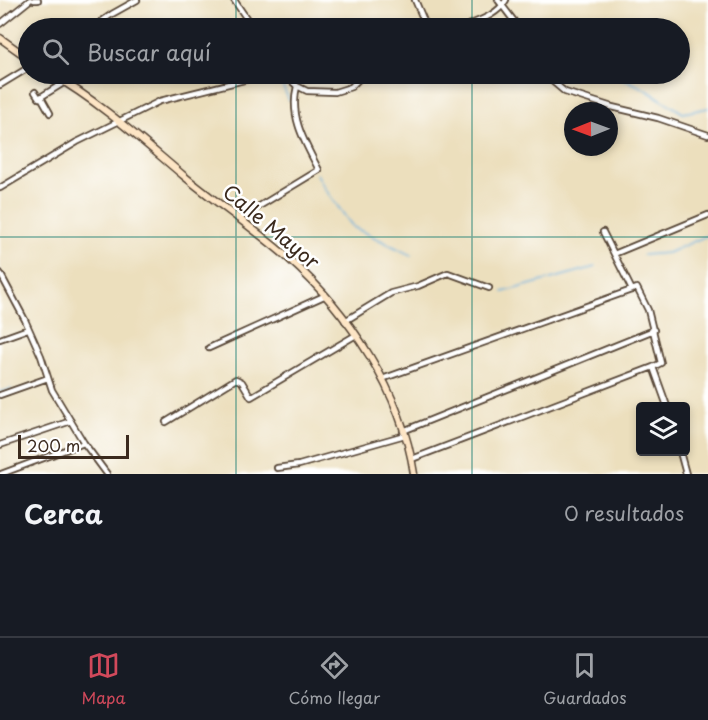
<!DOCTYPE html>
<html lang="es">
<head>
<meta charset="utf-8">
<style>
	:root { --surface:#171b24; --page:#242831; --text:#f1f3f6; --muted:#9ea1a6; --line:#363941; --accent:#d1495b }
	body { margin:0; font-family:"Playpen Sans",sans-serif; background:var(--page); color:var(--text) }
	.controls { position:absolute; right:18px; bottom:18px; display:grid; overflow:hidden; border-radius:6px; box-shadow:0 3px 9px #0003 }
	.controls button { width:54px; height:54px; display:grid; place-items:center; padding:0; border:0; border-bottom:2px solid var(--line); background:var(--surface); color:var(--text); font:30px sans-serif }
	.compass { position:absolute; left:564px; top:102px; width:54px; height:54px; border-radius:50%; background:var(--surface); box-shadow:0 3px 9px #0003; rotate:269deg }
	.scale { position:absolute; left:18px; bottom:15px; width:111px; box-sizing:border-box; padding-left:6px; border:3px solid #3b2a1e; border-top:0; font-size:16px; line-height:21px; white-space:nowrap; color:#3b2a1e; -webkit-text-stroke:4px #fff; paint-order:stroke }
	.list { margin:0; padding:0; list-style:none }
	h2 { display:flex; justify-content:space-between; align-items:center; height:78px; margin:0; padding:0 24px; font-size:26px }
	h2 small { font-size:20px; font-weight:400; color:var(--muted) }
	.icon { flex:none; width:33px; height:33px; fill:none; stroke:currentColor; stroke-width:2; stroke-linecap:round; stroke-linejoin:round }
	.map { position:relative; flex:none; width:708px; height:474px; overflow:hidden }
	.search { position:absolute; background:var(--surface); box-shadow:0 3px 9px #0003; left:18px; right:18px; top:18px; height:66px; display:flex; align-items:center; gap:15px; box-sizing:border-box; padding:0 21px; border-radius:33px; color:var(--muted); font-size:22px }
	.sheet { height:162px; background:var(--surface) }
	nav { display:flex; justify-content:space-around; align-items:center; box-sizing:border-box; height:84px; border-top:2px solid var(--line); background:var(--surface); font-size:16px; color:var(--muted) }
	nav a { display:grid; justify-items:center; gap:3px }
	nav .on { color:var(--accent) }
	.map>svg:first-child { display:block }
</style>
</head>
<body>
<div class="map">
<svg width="708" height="474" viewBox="0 0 708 474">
	<rect width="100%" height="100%" fill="#fff"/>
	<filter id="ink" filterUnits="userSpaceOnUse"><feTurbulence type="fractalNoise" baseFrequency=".0167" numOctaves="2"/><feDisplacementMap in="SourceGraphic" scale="12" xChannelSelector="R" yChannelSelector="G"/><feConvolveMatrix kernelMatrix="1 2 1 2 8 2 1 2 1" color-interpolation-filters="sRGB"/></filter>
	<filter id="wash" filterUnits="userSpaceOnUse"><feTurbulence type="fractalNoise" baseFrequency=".008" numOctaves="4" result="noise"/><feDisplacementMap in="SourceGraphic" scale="24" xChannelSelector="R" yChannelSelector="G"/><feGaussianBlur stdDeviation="1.35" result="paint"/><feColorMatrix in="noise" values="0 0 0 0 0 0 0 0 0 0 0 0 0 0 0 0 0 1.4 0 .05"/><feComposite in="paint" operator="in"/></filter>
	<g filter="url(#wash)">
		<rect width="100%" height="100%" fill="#ecdfbd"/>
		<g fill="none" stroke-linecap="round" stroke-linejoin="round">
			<!-- stream -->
			<path stroke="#65aedd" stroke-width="1.5" d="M277,74L289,100
				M614,74L643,88L683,113L708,108
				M317,174L325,189L353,227L411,255
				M643,255L668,253L708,235
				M503,292L595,267
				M0,392L11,389"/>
		</g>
	</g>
	<g filter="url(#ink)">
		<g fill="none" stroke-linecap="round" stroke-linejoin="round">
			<defs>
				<path id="street" d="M34,0H38
					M234,0L253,28
					M415,0L427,28
					M498,0L517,25L525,28
					M0,24L30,0
					M92,28L112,14L137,0
					M461,28C477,21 497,16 506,0
					M284,74L297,86L307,91L335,92L351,87L364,74
					M549,74L552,81L565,92L612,107L658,118L708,135
					M0,85L28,68
					M35,92L39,98L65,82
					M41,97L50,113
					M0,188L77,142L160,101L269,74
					M238,219L319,170C305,143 289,117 297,86
					M603,232L632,290
					M614,254L708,215
					M0,273L25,320L41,356L52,390L84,443L107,474
					M345,321L391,293L418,286L448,273L489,288
					M0,339L28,329
					M209,348L324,296
					M382,379L637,288L648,310L661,363L653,367L667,406
					M0,395L48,378
					M166,422L236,379L242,382L251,397L356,335
					M403,431L654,330
					M0,445L71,421
					M680,452L686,474
					M412,459L653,367
					M277,468L299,465L405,435
					M1,474L84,443"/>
				<path id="secondary" d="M0,38L28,58
					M51,74C100,102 141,140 184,176C218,204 255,229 288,258C349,312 402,392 414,474"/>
			</defs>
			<!-- street casing -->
			<use href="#street" stroke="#564536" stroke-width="8"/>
			<!-- secondary casing -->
			<use href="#secondary" stroke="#564536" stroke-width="9"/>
			<!-- street -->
			<use href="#street" stroke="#fff" stroke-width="4.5"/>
			<!-- secondary -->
			<use href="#secondary" stroke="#fde5c5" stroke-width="6"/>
		</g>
	</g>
	<!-- grid -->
	<path fill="none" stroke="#0f766e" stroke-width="1.5" stroke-opacity="0.55" d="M236,0V28M472,0V28M236,74V474M472,74V474M0,237H708"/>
	<g text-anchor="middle" stroke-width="5" stroke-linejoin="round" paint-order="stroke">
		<!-- street labels -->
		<g font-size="20" fill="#3b2a1e" stroke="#fff">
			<text transform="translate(271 227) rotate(40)" y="7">Calle Mayor</text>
		</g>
	</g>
</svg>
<div class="controls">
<button><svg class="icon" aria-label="layers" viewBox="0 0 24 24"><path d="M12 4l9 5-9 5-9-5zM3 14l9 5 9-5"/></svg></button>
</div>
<svg class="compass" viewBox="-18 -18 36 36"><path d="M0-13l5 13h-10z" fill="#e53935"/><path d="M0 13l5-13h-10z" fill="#9ea1a6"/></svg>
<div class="scale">200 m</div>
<div class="search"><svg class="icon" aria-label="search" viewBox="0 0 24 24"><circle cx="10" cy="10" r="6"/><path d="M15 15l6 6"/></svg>Buscar aquí</div>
</div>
<section class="sheet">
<h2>Cerca<small>0 resultados</small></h2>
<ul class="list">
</ul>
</section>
<nav>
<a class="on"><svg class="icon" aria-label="map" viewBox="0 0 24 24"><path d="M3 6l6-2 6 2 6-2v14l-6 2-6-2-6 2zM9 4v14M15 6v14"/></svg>Mapa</a>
<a><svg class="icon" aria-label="directions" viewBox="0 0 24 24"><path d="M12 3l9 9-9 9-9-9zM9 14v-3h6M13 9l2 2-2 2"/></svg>Cómo llegar</a>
<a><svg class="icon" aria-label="saved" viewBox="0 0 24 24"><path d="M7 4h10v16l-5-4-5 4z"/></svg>Guardados</a>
</nav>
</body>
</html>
